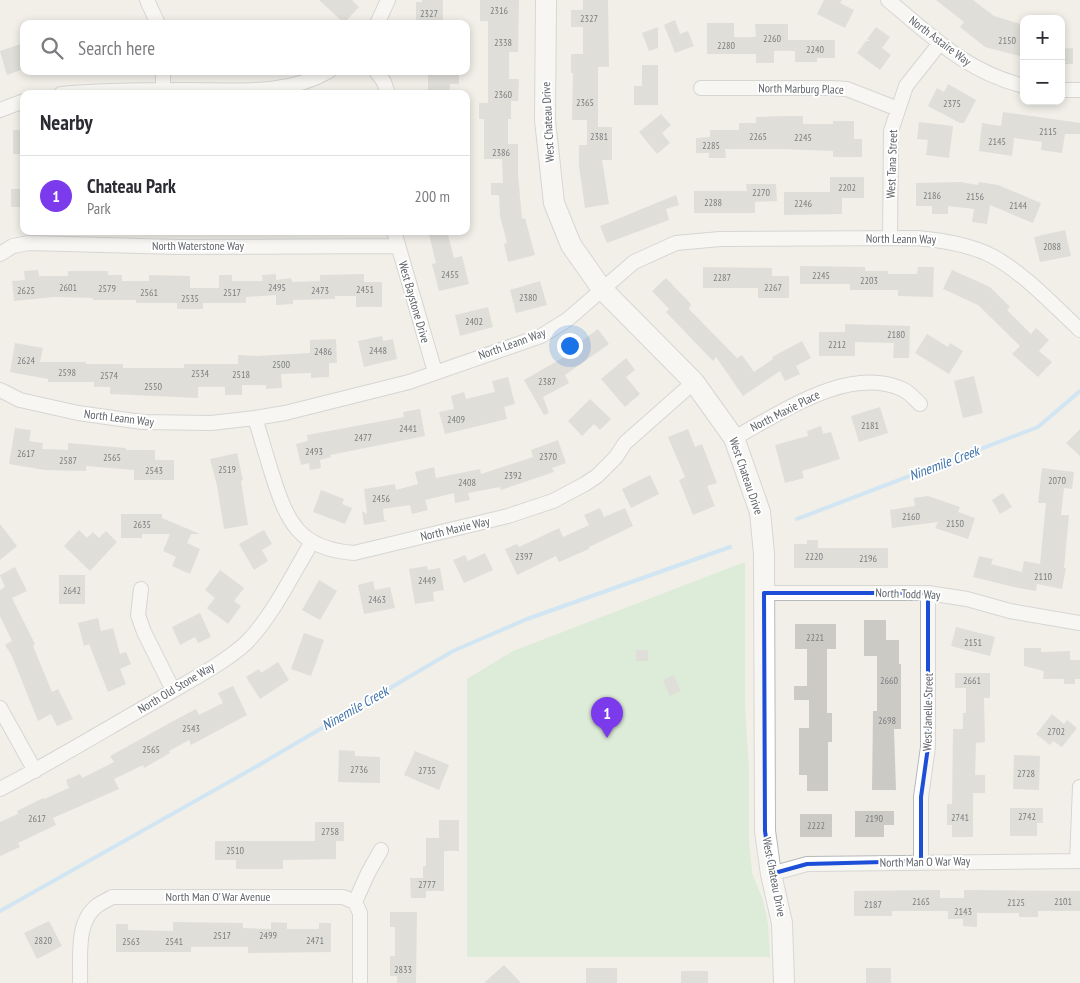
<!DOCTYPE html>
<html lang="en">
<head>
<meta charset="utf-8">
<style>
	:root { --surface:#fff; --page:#f7f7f7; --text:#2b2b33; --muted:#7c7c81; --line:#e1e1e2; --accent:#7c3aed }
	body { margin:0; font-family:"PT Sans Narrow",sans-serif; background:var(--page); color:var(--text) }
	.controls { position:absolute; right:15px; top:15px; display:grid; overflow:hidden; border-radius:10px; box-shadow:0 2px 8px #0003 }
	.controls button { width:45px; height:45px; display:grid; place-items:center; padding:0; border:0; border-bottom:1px solid var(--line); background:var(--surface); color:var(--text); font:25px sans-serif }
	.you { position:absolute; left:569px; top:345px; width:18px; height:18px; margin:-12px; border:4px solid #fff; border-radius:50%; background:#1a73e8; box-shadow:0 0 0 8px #1a73e833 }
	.badge { display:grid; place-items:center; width:32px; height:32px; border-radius:50%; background:var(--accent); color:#fff; font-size:16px; font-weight:700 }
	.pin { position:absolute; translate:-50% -41px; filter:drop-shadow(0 1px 2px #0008) }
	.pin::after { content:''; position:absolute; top:26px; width:18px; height:15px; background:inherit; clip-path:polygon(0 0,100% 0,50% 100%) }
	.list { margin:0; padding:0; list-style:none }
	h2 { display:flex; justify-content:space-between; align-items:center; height:65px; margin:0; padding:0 20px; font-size:21px }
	h2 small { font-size:16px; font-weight:400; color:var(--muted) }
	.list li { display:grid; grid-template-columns:32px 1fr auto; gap:15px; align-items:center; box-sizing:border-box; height:80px; padding:0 20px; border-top:1px solid var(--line) }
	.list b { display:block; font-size:19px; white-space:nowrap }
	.list p { margin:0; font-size:16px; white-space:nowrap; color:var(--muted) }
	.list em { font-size:16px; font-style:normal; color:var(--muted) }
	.icon { flex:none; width:28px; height:28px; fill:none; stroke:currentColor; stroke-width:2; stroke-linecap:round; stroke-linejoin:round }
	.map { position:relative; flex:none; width:1080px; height:983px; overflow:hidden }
	.search { position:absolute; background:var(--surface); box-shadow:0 2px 8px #0003; left:20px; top:20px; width:450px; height:55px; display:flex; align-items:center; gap:12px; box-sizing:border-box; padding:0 18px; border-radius:10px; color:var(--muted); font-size:19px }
	.panel { position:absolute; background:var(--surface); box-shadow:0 2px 8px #0003; left:20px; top:90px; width:450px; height:145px; border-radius:10px }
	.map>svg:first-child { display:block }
</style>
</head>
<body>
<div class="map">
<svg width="1080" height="983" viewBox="0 0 1080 983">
	<rect width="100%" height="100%" fill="#f1efe8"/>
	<!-- green -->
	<path fill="#c5e8c5" d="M745,562V708L749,768V840L752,873L763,900L768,924L770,957H467V679L513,651Z"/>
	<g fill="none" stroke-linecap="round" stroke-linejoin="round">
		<!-- stream -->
		<path stroke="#aadaff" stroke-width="4" d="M797,519L1038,427L1080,391
			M0,911L259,765L453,651L527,619L730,547"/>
	</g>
	<!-- building -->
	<path fill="#cccac5" d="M319,0H352L359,7L344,23Z
		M422,0H443V22H416V2H422Z
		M480,0H519L518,52H509V79H519L518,101H511V119H508V144H518V174L522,219L525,218L535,255L508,262L504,244L507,243L500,216L499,195H491V183H503L502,159H484V119H479V103H488V21H480Z
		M583,0H608L609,67H598V127H612V160H602L609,204L585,208L579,166V145H587V120H572L573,73H571V54H583V27H571V10H583Z
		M824,0H842L840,3L854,10L845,28L817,14Z
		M936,0H973L994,16L1024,25V57L985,47L960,27L964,22Z
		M675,20L680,34L688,31L694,46L675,53L664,25Z
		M707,23H734V37H756L755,24H788V40H835V58H817V62H795V51H774V63H756V54H707Z
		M658,27V48L649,51L642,33Z
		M876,27L890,37L882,48L891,55L880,70L857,53L866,41H870L867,39Z
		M24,43V69L7,75L0,51Z
		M1073,48V64H1061V49Z
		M642,65H658V105H634V86H642Z
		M428,74H459V84H450L449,94H428Z
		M948,84L976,100L964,123H960L928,106L937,88L944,92Z
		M1003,112L1080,123V134H1065L1062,153L1041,150L1042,142L1014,138L1012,156L979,151L982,123L1001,126Z
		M661,114L671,125L662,133L670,143L657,154L639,132Z
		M784,116H803V124H833V121H854V139H862V157H833V151L783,149H725L726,158H709V153H696V138L710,137V130H739V123H756V117Z
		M919,122L953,126L949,158L926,155L928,140L917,139Z
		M13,130H24V154H13Z
		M830,177H864V198H842V214L784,215V192H830Z
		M960,182L978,185L979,182L998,185L1041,203L1033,223L990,205L987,224L972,222L974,209L948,206V214H932V206H916V183Z
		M746,184H776L777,201L755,202V213H694V191H747Z
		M11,189H24V207H11Z
		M676,195L679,205L666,209L669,220L607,243L600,226Z
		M1065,230L1071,256L1040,262L1034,237Z
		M428,231H447L454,258L462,256L469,284L439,291L432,264L436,263Z
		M800,266L865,267V271H888V274H917L918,267H934L933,297L898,296V290H850V284H800Z
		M703,267L772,268V276H789V298H758V288H703Z
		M38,270L39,276H68V271H108V275H122V281H149V275L190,276V288H219V275H232V281H263L262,275L276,274V280L291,278L292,282L320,281V275L364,274V282H382V307H356V296H335V299L293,300V304L276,305V295L246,297V303H203V309H177V303H136V300H93V298L54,297L14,301L12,281L25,280L24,271Z
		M952,270L990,287L1010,307L1007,310L1031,334L1036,328L1049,340L1039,351L1052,362L1038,377L1012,354L1020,346L978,305L943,289Z
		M666,278L691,304L689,309L737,358L742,355L754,372L773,359L772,357L802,341L811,358L796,366L800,374L785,381L780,371L743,396L716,357L713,361L687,334L666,312L669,309L652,291Z
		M540,281L547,305L516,313L510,290Z
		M488,307L493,327L460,336L455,315Z
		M845,324L910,326L909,358H893L894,343L855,342V356H819V332H845Z
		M598,329L609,344L565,375L569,383L543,397L549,413L544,415L524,380L571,353L569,350Z
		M927,334L948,347L950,343L963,351L949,374L915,353Z
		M382,336L383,341L393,339L397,359L364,367L358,341Z
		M336,339L337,363H329V377L311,378V373L281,374L282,388L266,389V385H242V395H225V387H198V398L110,394V387H94V382H48V379L10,372L15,343L43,348L40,362H86V364H123V368H184V364H238V355L257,356L310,353V340Z
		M626,358L635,370L626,377L640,394L625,407L601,379Z
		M974,376L983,413L963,418L954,381Z
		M508,377L515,404L504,407L507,419L445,434L439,412L454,409L451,396L464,392L466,399L495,392L492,381Z
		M590,399L611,419L600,430L594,424L582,436L568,421Z
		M880,407L888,433L859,442L851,416Z
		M420,409L425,436L330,455L331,457L320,460L321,468L310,470L309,463L301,465L296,444L308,441L307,435L404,417L403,412Z
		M821,426L823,434L831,432L840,459L802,471L804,478L785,483L775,445L808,436L807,431Z
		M15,428L31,430L29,441L43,443L42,449L68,450V443L126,448V450H155V460H174V480H134V470L86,466V471L45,470L9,464Z
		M688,429L695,447L702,444L717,483L707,486L715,506L693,515L679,480L685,477L668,437Z
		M1080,429V456L1066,443Z
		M558,440L566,463L552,468L554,472L501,490L500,487L468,493L470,500L455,503L454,493L425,500L428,510L412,514L410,505L383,509L384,520L387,521L364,525L362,511L367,514L364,489L395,484L396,490L418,484L415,472L434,467L436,478L480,469L481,474L533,457L531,450Z
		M237,453L243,480L241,481L248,525L224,529L217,486L210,459Z
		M1042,468L1074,472L1072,489L1064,488L1061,515H1069L1064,568H1066L1062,589L1037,584L1036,591L1018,588L973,577L979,556L993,559L991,564L1022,572L1024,561L1040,564L1046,503H1038Z
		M650,475L659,494L631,508L622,489Z
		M321,490L344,499L342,504L352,508L345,524L313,512Z
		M1003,493L1012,507L1000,514L992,500Z
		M928,496L960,507L958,512L975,518L968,539L935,528L938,522L892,528L890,510L915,506L914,498Z
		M600,508L604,517L625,508L633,526L589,547V549L559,562L556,556L517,575L505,549L517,544L519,547L559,528L563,537L589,525L584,515Z
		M121,514H162V518L200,534H191L187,543L200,549L190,574L172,566L176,557L163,551L170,534H142V538H121Z
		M0,524L17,546L0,560Z
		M79,530L87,538L93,532L99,538L106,531L117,542L90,571L64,546Z
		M264,530L272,544L262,550L268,561L254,570L239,544Z
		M807,540H818V548H888V568H794V544H807Z
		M485,553L493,570L464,583L453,560L465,555L468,561Z
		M427,566L428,570L440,568L444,590L433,592L434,601L415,604L409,569Z
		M15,567L27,591L12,598L35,644L33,646L52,692L58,689L73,719L57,726L51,714L38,721L12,656L5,645L12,641L0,616V590L5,587L0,575Z
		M220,570L244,588L234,601L241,606L228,624L207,608L215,598L205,590Z
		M59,575H85V604H59Z
		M319,580L337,591L320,620L302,610Z
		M373,581L375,590L390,587L395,608L364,614L358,585Z
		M200,613L211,637L198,643L195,637L180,645L172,627Z
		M98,618L101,631L113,628L120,654L126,652L131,664L120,669L126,684L108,692L89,644L84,646L78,623Z
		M864,620H886V640H899V664H901V729H894L896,790H872L873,711H877V656H864Z
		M795,624H836V649H827V713H832V742H828V791H807V775H799V728H809V700H794V686H807V649H795Z
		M956,627L995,637L990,656L951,646Z
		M304,633L324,640L311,676L291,669Z
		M1024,648H1041V652L1070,651V660H1080V679H1075V684H1064V679H1043L1044,671L1024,666Z
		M636,650H648V661H636Z
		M278,662L289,680L260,699L246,677L259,669L261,673Z
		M955,673H990V698H984L985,742L976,743L975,775H985V793H973V837H952V825H947V804H952L953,729H963V713H966V688H955Z
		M674,675L681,691L670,696L663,680Z
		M233,686L247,715L191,745L189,740L169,751L170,753L144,768L143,765L114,779L119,789L53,818L56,825L18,843L20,847L0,856V822L18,814L17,811L43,798L44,799L69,788L66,780L80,774L82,778L114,762L110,756L175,720L196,709L199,715L223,703L218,693Z
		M1052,714L1064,724L1067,720L1077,728L1062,747L1053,741L1050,745L1036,734Z
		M339,750L355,751V756L380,757V783L338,782Z
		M415,751L449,765L439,790L404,775Z
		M1014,755L1040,756L1039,790L1013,789Z
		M1010,808H1043V823H1037V836H1010Z
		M855,811H894V825H884V837H855Z
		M800,814H832V837H800Z
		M439,820H459V851H444V891H426V898H411L410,878H423V866H426V838H439Z
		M315,822H344V841H336V859L283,860V869H236V860H215V841H315Z
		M940,890V898H964V890L1080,891V911H1038V917H1019V913H977V927L963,926V919H948V911H892V916H854V891Z
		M390,912H417L416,983H397V976H390V956H395V927H390Z
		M49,921L62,946L37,959L24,933Z
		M173,922L243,923V928L271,929V922L287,923V929H319V923H331V952L248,953V947H191V952H116V924H128V930L173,931Z
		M504,965L521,983H484Z
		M586,968H617V983H586Z
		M866,968H891V983H866Z
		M681,971H708V983H681Z"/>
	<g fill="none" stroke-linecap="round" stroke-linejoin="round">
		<defs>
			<path id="street" d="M147,0L158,24
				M888,0C933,37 965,71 1024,86
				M377,24L388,0
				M163,71V90
				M376,71L384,82L388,94
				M701,88H831L847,89L898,109
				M1061,90H1080
				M61,94C103,90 146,90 187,90C236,90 286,96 329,71
				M0,110L24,101
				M394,231L435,372
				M890,238L891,131L906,86L940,43
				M0,254L13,246L29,243L177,247L398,246
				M0,390L20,400L78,413L142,422L211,423L255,418L285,413L409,382L541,336L567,320L634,262L676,243L720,239L917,238C940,240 971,245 992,256C1025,274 1052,304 1080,330
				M255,418C261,437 266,455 272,474C287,522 299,549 354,553L508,516L553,501L585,484L597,476L616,457L625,443L694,382
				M734,438C781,413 848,365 902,389C909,392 915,399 920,404
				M141,589L138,615L144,632L173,690
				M764,593H928L967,599L1010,611L1080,623
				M0,708L35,771
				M0,789C54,761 106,729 159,699C185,683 227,662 248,641C273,615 293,573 312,542
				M921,861V797L928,747V593
				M1077,861L1080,787
				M771,874L807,864L1080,861
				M80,983C81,958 75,921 98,905C102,902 108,900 112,897H343L355,902
				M360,983V913L355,902L368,873L381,850"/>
			<path id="secondary" d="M546,0L545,120L554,203L571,245L602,289L694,382L734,438L760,512L764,554L765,831L771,874L782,923L784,983"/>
		</defs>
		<!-- street casing -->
		<use href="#street" stroke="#b5b8bc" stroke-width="16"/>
		<!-- secondary casing -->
		<use href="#secondary" stroke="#b6babf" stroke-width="22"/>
		<!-- street -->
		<use href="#street" stroke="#fff" stroke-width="14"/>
		<!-- secondary -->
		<use href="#secondary" stroke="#fff" stroke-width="20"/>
	</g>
	<!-- marked area -->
	<path d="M0 0H1080V983H0ZM764,593H928V747L921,797V861L807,864L771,874L765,831Z" fill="#f1efe8" fill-opacity=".55" fill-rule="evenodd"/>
	<path fill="none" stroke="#1d4ed8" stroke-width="4" stroke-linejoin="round" d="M764,593H928V747L921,797V861L807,864L771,874L765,831Z"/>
	<g text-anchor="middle" stroke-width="4" stroke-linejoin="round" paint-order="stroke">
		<!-- number labels -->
		<g font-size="10" fill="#7a7d7f">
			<text x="499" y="14">2316</text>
			<text x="429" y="17">2327</text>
			<text x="589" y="22">2327</text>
			<text x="772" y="42">2260</text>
			<text x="1007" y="44">2150</text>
			<text x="503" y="46">2338</text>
			<text x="726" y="49">2280</text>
			<text x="815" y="53">2240</text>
			<text x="503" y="98">2360</text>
			<text x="585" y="106">2365</text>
			<text x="952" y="107">2375</text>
			<text x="1048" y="135">2115</text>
			<text x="599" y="140">2381</text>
			<text x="758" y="140">2265</text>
			<text x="803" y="141">2245</text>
			<text x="997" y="145">2145</text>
			<text x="711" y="149">2285</text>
			<text x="501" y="156">2386</text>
			<text x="847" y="191">2202</text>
			<text x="761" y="196">2270</text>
			<text x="932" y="199">2186</text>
			<text x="975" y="200">2156</text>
			<text x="713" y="206">2288</text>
			<text x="803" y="207">2246</text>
			<text x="1018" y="209">2144</text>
			<text x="1052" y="250">2088</text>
			<text x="450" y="278">2455</text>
			<text x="821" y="279">2245</text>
			<text x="722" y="281">2287</text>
			<text x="869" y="284">2203</text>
			<text x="68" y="291">2601</text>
			<text x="277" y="291">2495</text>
			<text x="773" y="291">2267</text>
			<text x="107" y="292">2579</text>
			<text x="365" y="293">2451</text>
			<text x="26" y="294">2625</text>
			<text x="320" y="294">2473</text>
			<text x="149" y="296">2561</text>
			<text x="232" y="296">2517</text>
			<text x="528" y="301">2380</text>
			<text x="190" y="302">2535</text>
			<text x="474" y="325">2402</text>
			<text x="896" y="338">2180</text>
			<text x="837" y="348">2212</text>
			<text x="378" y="354">2448</text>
			<text x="323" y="355">2486</text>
			<text x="26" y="364">2624</text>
			<text x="281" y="368">2500</text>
			<text x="67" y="376">2598</text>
			<text x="200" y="377">2534</text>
			<text x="241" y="378">2518</text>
			<text x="109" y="379">2574</text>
			<text x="547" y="385">2387</text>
			<text x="153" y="390">2550</text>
			<text x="456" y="423">2409</text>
			<text x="870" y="429">2181</text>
			<text x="408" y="432">2441</text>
			<text x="363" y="441">2477</text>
			<text x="314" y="455">2493</text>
			<text x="26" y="457">2617</text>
			<text x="548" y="460">2370</text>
			<text x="112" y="461">2565</text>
			<text x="68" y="464">2587</text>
			<text x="227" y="473">2519</text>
			<text x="154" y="474">2543</text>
			<text x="513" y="479">2392</text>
			<text x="1057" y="484">2070</text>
			<text x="467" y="486">2408</text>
			<text x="381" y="502">2456</text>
			<text x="911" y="520">2160</text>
			<text x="955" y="527">2150</text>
			<text x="142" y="528">2635</text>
			<text x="524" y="560">2397</text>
			<text x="814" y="560">2220</text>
			<text x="868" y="562">2196</text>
			<text x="1043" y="580">2110</text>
			<text x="427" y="584">2449</text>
			<text x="72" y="594">2642</text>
			<text x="377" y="603">2463</text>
			<text x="815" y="641">2221</text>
			<text x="973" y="646">2151</text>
			<text x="889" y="684">2660</text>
			<text x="972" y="684">2661</text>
			<text x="887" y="724">2698</text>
			<text x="191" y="732">2543</text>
			<text x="1056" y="735">2702</text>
			<text x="151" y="753">2565</text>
			<text x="359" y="773">2736</text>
			<text x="427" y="774">2735</text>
			<text x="1026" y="777">2728</text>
			<text x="1027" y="820">2742</text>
			<text x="960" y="821">2741</text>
			<text x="37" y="822">2617</text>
			<text x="874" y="822">2190</text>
			<text x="816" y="829">2222</text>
			<text x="330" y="835">2758</text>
			<text x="235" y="854">2510</text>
			<text x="427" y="888">2777</text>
			<text x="921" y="905">2165</text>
			<text x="1063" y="905">2101</text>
			<text x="1016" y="906">2125</text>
			<text x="873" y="908">2187</text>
			<text x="963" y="915">2143</text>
			<text x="222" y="939">2517</text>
			<text x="268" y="939">2499</text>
			<text x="43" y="944">2820</text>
			<text x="315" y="944">2471</text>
			<text x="131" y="945">2563</text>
			<text x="174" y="945">2541</text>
			<text x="403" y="973">2833</text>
		</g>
		<!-- street labels -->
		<g font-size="12" fill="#5f6368" stroke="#fff">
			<text transform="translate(940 41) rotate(37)" y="4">North Astaire Way</text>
			<text transform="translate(801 89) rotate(1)" y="4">North Marburg Place</text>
			<text transform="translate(548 122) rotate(-93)" y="4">West Chateau Drive</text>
			<text transform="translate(892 164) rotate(-88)" y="4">West Tana Street</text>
			<text transform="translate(901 239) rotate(1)" y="4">North Leann Way</text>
			<text x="198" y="250">North Waterstone Way</text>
			<text transform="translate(414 302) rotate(74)" y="4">West Baystone Drive</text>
			<text transform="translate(512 344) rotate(-20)" y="4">North Leann Way</text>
			<text transform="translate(785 411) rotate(-27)" y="4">North Maxie Place</text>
			<text transform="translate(119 418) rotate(7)" y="4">North Leann Way</text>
			<text transform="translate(746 476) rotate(71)" y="4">West Chateau Drive</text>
			<text transform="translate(455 529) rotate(-13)" y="4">North Maxie Way</text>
			<text transform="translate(908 594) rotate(2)" y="4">North Todd Way</text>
			<text transform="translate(176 688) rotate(-31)" y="4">North Old Stone Way</text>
			<text transform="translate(928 712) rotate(-89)" y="4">West Janelle Street</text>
			<text transform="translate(925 862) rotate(-1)" y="4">North Man O War Way</text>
			<text transform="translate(774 877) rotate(79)" y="4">West Chateau Drive</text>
			<text x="218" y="901">North Man O' War Avenue</text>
		</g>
		<!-- water labels -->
		<g font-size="14" font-style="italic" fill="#4174aa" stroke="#fff">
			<text transform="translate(944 463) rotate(-21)" y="5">Ninemile Creek</text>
			<text transform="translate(355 708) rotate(-30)" y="5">Ninemile Creek</text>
		</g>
	</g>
</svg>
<div class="controls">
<button>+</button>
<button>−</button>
</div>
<div class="you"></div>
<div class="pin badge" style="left:607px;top:738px">1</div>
<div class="search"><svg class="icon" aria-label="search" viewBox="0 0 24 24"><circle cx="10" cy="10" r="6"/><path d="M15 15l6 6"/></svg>Search here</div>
<section class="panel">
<h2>Nearby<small></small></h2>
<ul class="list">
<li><span class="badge">1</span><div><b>Chateau Park</b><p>Park</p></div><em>200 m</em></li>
</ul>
</section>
</div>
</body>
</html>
